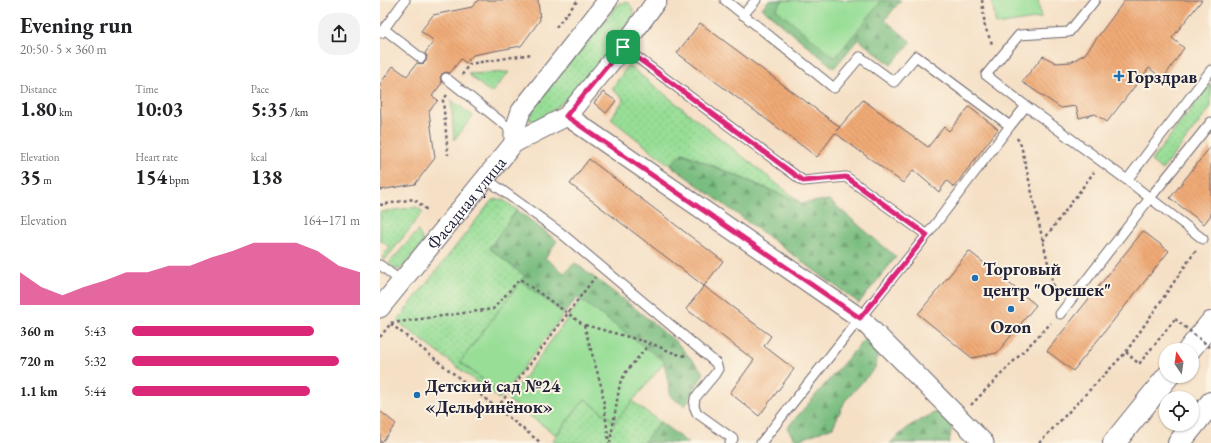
<!DOCTYPE html>
<meta charset="utf-8">
<style>
body{margin:0;font-family:"EB Garamond",serif;background:#f2f2f2;color:#202124;height:100vh;display:flex;flex-direction:column;font-size:15px;white-space:nowrap}
*{box-sizing:border-box;margin:0}
p{font-size:13px;color:#757577}
.icon{flex:none;width:22px;height:22px;fill:none;stroke:currentColor;stroke-width:2;stroke-linecap:round;stroke-linejoin:round}
.map{position:relative;flex:1;overflow:hidden}
.sheet{display:flex;flex-direction:column;background:#fff;width:380px}
.sheet>*{flex:none}
.needle{width:26px;rotate:347deg}
.tools{position:absolute;left:779px;top:343px;display:grid;gap:8px}
.tools a{display:grid;place-items:center;width:40px;height:40px;border-radius:50%;background:#fff;box-shadow:0 1px 3px #0004;font-size:20px}
.pin{position:absolute;display:grid;place-items:center;width:34px;height:34px;color:#fff;margin:-17px;border-radius:8px;box-shadow:0 2px 6px #0006}
.round{display:grid;place-items:center;flex:none;width:42px;height:42px;border-radius:16px;background:#f2f2f2}
.summary{display:flex;align-items:center;justify-content:space-between;height:68px;padding:0 20px}
h1{font-size:22px;font-weight:700;line-height:30px}
.figures{display:grid;grid-template-columns:repeat(3,1fr);gap:6px;height:68px;padding:4px 20px}
.figures div{display:grid;align-content:center}
.figures b{font-size:20px;font-weight:700}
.figures small{font-size:11px;font-weight:400}
.figures p{font-size:11px}
.chart{height:112px;padding:8px 20px}
.chart p{display:flex;justify-content:space-between}
.chart svg{width:100%;height:72px;margin-top:4px;fill:#db2777;opacity:.7}
ul{padding:0 20px;list-style:none;font-size:13px}
li{display:grid;grid-template-columns:64px 48px 1fr;align-items:center;height:30px}
li i{height:10px;border-radius:5px;background:#db2777}
main{display:flex;flex:1;min-height:0}
.map>svg:first-child{display:block}
.grass{fill:url(#grass-dots);stroke:#5d8069}
.forest{fill:url(#forest-firs);stroke:#4e705e}
.park{fill:#98de97;stroke:#5d8069}
.building{fill:url(#building-back-hatch)}
.lines{fill:none;stroke-linecap:round;stroke-linejoin:round}
.lane-casing{stroke:#6c646c;stroke-width:11}
.street-casing{stroke:#6c646c;stroke-width:21}
.highway-casing{stroke:#6c646c;stroke-width:24}
.path{stroke:#6c646c;stroke-width:2.5;stroke-dasharray:3 3;stroke-linecap:butt}
.lane{stroke:#fff;stroke-width:9}
.street{stroke:#fff;stroke-width:19}
.highway{stroke:#fff;stroke-width:22}
.path-bridge{stroke:#6c646c;stroke-width:2.5;stroke-dasharray:3 3;stroke-linecap:butt}
.route-casing{stroke:#fff;stroke-width:8}
.route{stroke:#db2777;stroke-width:5}
.poi-dot{fill:#1f6fb2;stroke:#fcf5e5;stroke-width:1.5}
.labels{text-anchor:middle;dominant-baseline:central;stroke-width:4;stroke-linejoin:round;paint-order:stroke}
.poi-label{font-size:18px;font-weight:bold;fill:#22223b;stroke:#fcf5e5;text-anchor:start}
.street-label{font-size:18px;fill:#22223b;stroke:#fcf5e5}
</style>
<main>
<section class="sheet">
<div class="summary"><div><h1>Evening run</h1><p>20:50 · 5 × 360 m</p></div><a class="round"><svg class="icon" aria-label="share" viewBox="0 0 24 24"><path d="M12 15V3M7 8l5-5 5 5M5 13v7h14v-7"/></svg></a></div>
<div class="figures">
<div><p>Distance</p><b>1.80<small> km</small></b></div>
<div><p>Time</p><b>10:03</b></div>
<div><p>Pace</p><b>5:35<small> /km</small></b></div>
</div>
<div class="figures">
<div><p>Elevation</p><b>35<small> m</small></b></div>
<div><p>Heart rate</p><b>154<small> bpm</small></b></div>
<div><p>kcal</p><b>138</b></div>
</div>
<div class="chart"><p><span>Elevation</span>164–171 m</p>
<svg viewBox="0 0 160 44" preserveAspectRatio="none"><path d="M0 44V24L10 33L20 38L30 33L40 29L50 24L60 24L70 20L80 20L90 15L100 11L110 6L120 6L130 6L140 11L150 20L160 24V44z"/></svg>
</div>
<ul>
<li><b>360 m</b>5:43<i style="width:80%"></i></li>
<li><b>720 m</b>5:32<i style="width:91%"></i></li>
<li><b>1.1 km</b>5:44<i style="width:78%"></i></li>
</ul>
</section>
<div class="map">
<svg width="831" height="443" viewBox="0 0 831 443">
<defs>
<pattern id="grass-dots" width="8" height="8" patternUnits="userSpaceOnUse"><rect width="8" height="8" fill="#98de97"/><path d="M2 2h.1M6 6h.1" fill="none" stroke="#83be83" stroke-width="1.8" stroke-linecap="round"/></pattern>
<pattern id="forest-firs" width="22" height="20" patternUnits="userSpaceOnUse"><rect width="22" height="20" fill="#7abd80"/><path d="M5 1l3.5 6h-7zM16 11l3.5 6h-7z" fill="#64996a"/></pattern>
<pattern id="building-back-hatch" width="6" height="6" patternUnits="userSpaceOnUse"><rect width="6" height="6" fill="#efaa76"/><path d="M-1 5l2 2M0 0l6 6M5-1l2 2" fill="none" stroke="#cd9267"/></pattern>
</defs>
<rect width="100%" height="100%" fill="#fcf5e5"/>
<filter id="ink" filterUnits="userSpaceOnUse"><feTurbulence type="fractalNoise" baseFrequency=".025" numOctaves="2"/><feDisplacementMap in="SourceGraphic" scale="8" xChannelSelector="R" yChannelSelector="G"/><feConvolveMatrix kernelMatrix="1 2 1 2 8 2 1 2 1" color-interpolation-filters="sRGB"/></filter>
<filter id="wash" filterUnits="userSpaceOnUse"><feTurbulence type="fractalNoise" baseFrequency=".012" numOctaves="4" result="noise"/><feDisplacementMap in="SourceGraphic" scale="16" xChannelSelector="R" yChannelSelector="G"/><feGaussianBlur stdDeviation="0.9" result="paint"/><feColorMatrix in="noise" values="0 0 0 0 0 0 0 0 0 0 0 0 0 0 0 0 0 1.4 0 .05"/><feComposite in="paint" operator="in"/></filter>
<g filter="url(#wash)">
<rect width="100%" height="100%" fill="#f5e0c6"/>
<!-- grass -->
<path class="grass" d="M244 2 249 3 253 9 254 16 220 63 193 93 167 115 155 121 150 120 148 114 158 101 238 5Z
M248 65 421 203 303 153 290 165 231 119 244 99 232 89Z
M129 72 111 93 88 74Z
M831 83V107L782 170 771 161Z
M71 100 93 116 74 140Z
M122 199 137 210 110 248 145 276 80 362 123 395 119 399 17 321 112 200Z
M37 207 43 212 5 260 2 258 10 247 0 240V212Z
M38 231 44 243 21 269H15L9 263Z
M205 398 235 422 252 401 280 422 263 443H176L173 440Z"/>
<!-- forest -->
<path class="forest" d="M389 0H521L505 20 531 42 511 65 478 39 454 68 382 8Z
M302 153 421 203 449 200 516 257 479 303 290 165Z
M137 210 177 241 165 258 184 273 195 263 256 309 296 342 324 373 305 406 291 397 284 362 197 298 184 314 141 281 145 276 109 248Z
M488 335 500 345 495 368 465 401 453 427 416 441 407 428Z
M558 411 573 420 569 443H510L531 425Z
M280 422 308 443H263Z"/>
<!-- park -->
<path class="park" d="M403 0H502L455 58 396 9Z
M612 0H658L661 18 616 25Z
M141 281 184 314 123 395 80 362Z
M201 300 285 362 235 422 205 399 176 435 128 400Z"/>
<g id="blocks">
<!-- building -->
<path class="building" d="M98 0H158L160 20 141 46 93 55 86 63 81 59 70 73 66 72 62 74 60 78 62 83 52 96 58 100 49 111 55 158 35 184 0 190V126L1 125 0 84 13 66 27 76 37 63 43 64 46 61 47 56 45 53 54 41 41 31 53 15 92 7Z
M745 0H822L792 38 804 48 783 79 769 68 727 122 715 114 699 118 696 106 681 108 642 82 663 56 676 63 691 62 705 54Z
M320 23 460 127 456 131 483 100 548 147 564 127 569 131 589 107 618 129 574 187 567 181 559 192 533 170 523 183 455 133 437 157 297 53Z
M223 92 236 101 226 113 214 103Z
M831 146V215L824 224 790 198Z
M209 159 343 261 324 286 190 184Z
M763 231 789 251 693 371 667 351Z
M589 251 656 305 617 353 592 358 538 314Z
M324 286 391 336 384 346 414 369 379 416 350 393 374 360 306 309Z
M0 411 16 424 1 443H0Z"/>
</g>
</g>
<g filter="url(#ink)">
<use href="#blocks" fill-opacity="0" stroke="#6c646c" stroke-width="1"/>
<g class="lines">
<defs>
<path id="lane" d="M345 0 454 88 480 57 514 82 536 56 630 126 547 235 480 318 381 443
M715 0 689 32 639 35 606 75 646 106 747 180 831 70
M363 15 376 0
M4 29 41 58
M1 33 25 0
M243 47 423 181 466 177 547 235
M66 78 134 132
M630 126 646 106
M105 178 181 233 336 363 338 369 335 374 315 398 314 406 317 413 353 439 350 443
M747 180 770 198 831 122
M0 265 22 282
M680 314 770 198 823 239"/>
<g id="street">
<path d="M187 116 480 318 604 443"/>
<path d="M134 143V132L141 111 228 0"/>
<path id="s1" d="M0 308 134 143 187 116 243 47 277 0"/>
</g>
<path id="highway" d="M809 350 831 323
M734 443 788 376
M799 443 831 403"/>
</defs>
<!-- lane casing -->
<use href="#lane" class="lane-casing"/>
<!-- street casing -->
<use href="#street" class="street-casing"/>
<!-- highway casing -->
<use href="#highway" class="highway-casing"/>
<!-- path -->
<path class="path" d="M602 0 605 27 613 46
M176 27 198 0
M82 75 89 64 152 54
M67 95 63 100 68 155
M637 138 641 145 676 298
M0 205 34 199 48 211
M663 241 714 172
M11 323 113 309 140 279 204 325 222 389 229 443
M11 324 161 443
M205 325 270 343 296 354 307 356
M0 337 12 322
M746 352 816 250
M591 405 671 323
M117 408 215 277
M230 443 240 383 246 372 270 343
M659 443 746 352 759 364 795 319"/>
<!-- lane -->
<use href="#lane" class="lane"/>
<!-- street -->
<use href="#street" class="street"/>
<!-- highway -->
<use href="#highway" class="highway"/>
<!-- path-bridge -->
<path class="path-bridge" d="M795 319 831 348"/>
</g>
</g>
<g class="lines" filter="url(#ink)">
<defs>
<path id="route" d="M243 47 423 181 466 177 547 235 480 318 186 116Z"/>
</defs>
<!-- route casing -->
<use href="#route" class="route-casing"/>
<!-- route -->
<use href="#route" class="route"/>
</g>
<!-- markers -->
<g class="poi-dot">
<path d="M737 70h4v4h4v4h-4v4h-4v-4h-4v-4h4z"/>
<circle cx="595" cy="278" r="4"/>
<circle cx="631" cy="309" r="4"/>
<circle cx="37" cy="395" r="4"/>
</g>
<g class="labels">
<!-- poi labels -->
<g class="poi-label">
<text x="747" y="76">Горздрав</text>
<text x="603" y="268">Торговый<tspan x="603" dy="21">центр "Орешек"</tspan></text>
<text x="631" y="326" text-anchor="middle">Ozon</text>
<text x="45" y="385">Детский сад №24<tspan x="45" dy="21">«Дельфинёнок»</tspan></text>
</g>
<!-- street labels -->
<g class="street-label">
<text stroke="none"><textPath href="#s1" startOffset="136">Фасадная улица</textPath></text>
</g>
</g>
</svg>
<div class="tools">
<a><svg class="needle" viewBox="-14 -14 28 28"><path d="M0-13l5 13h-10z" fill="#e53935"/><path d="M0 13l5-13h-10z" fill="#757577"/></svg></a>
<a><svg class="icon" aria-label="locate" viewBox="0 0 24 24"><circle cx="12" cy="12" r="6"/><path d="M12 2v4M12 18v4M2 12h4M18 12h4"/></svg></a>
</div>
<div class="pin" style="left:243px;top:47px;background:#1e9e55"><svg class="icon" aria-label="arrive" viewBox="0 0 24 24"><path d="M6 21V4h12l-3 4 3 4H6"/></svg></div>
</div>
</main>
